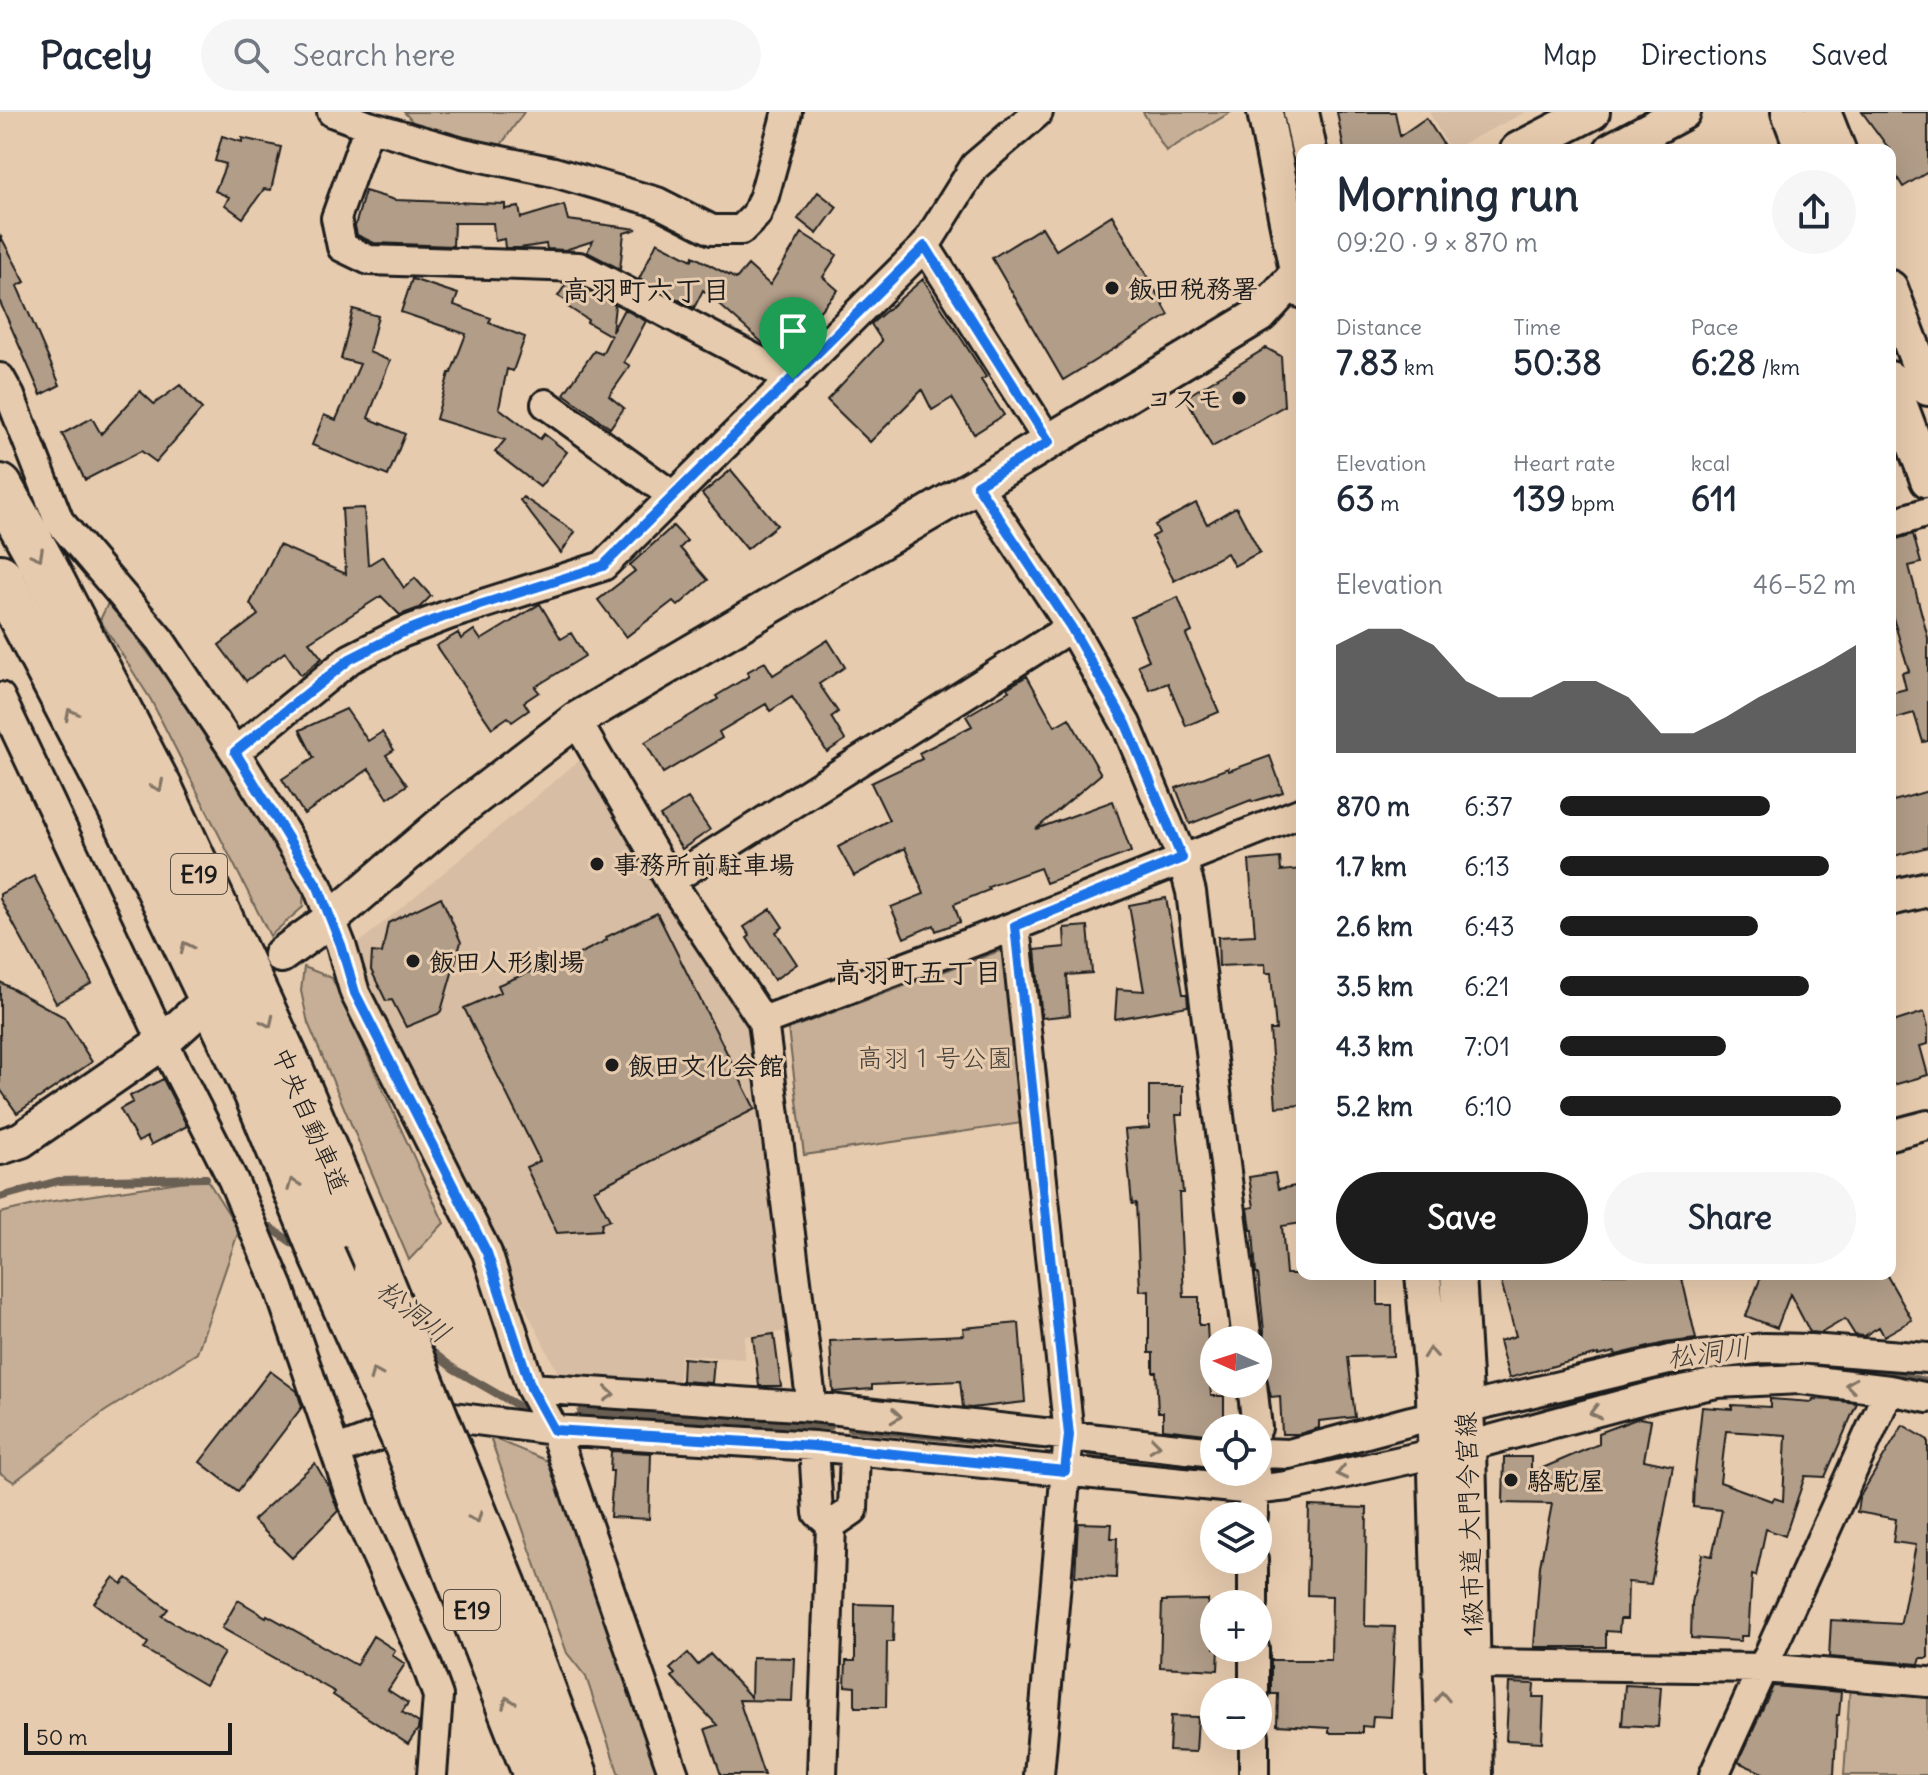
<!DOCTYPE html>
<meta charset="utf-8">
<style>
body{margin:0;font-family:Delius,"Klee One",sans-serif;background:#f6f6f7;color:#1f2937;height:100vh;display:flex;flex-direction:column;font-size:30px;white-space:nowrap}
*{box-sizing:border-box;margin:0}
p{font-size:26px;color:#747a83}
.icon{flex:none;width:44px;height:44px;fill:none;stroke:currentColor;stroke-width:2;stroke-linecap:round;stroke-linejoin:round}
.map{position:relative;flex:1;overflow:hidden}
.side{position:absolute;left:1296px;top:32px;width:600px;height:1136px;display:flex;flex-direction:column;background:#fff;border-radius:16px;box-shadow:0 8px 32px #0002}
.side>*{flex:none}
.needle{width:52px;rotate:273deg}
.fabs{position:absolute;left:1200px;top:1214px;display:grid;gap:16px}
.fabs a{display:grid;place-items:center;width:72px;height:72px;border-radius:50%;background:#fff;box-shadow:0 8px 32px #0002;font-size:40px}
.scale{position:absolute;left:24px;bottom:20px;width:208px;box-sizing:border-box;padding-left:8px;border:4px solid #1c1c1c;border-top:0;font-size:22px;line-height:28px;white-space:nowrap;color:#1c1c1c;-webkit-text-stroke:6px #e7cbae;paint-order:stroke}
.pin{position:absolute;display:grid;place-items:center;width:68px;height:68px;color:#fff;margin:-82px -34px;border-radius:50% 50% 50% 0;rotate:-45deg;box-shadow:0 0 8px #0007}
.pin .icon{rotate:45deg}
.round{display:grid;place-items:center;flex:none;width:84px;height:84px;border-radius:42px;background:#f6f6f7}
.head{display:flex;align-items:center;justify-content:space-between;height:136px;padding:0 40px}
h1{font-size:44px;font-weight:700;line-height:60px}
.metrics{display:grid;grid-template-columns:repeat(3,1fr);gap:12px;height:136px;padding:8px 40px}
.metrics div{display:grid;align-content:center}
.metrics b{font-size:34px;font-weight:700}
.metrics small{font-size:22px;font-weight:400}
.metrics p{font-size:22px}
.chart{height:224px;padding:16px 40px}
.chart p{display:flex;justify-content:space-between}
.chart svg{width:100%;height:144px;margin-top:8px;fill:#1c1c1c;opacity:.7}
.cta{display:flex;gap:16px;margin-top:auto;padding:16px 40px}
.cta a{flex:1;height:92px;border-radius:48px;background:#1c1c1c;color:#fff;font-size:32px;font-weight:700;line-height:92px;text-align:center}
.cta a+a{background:#f6f6f7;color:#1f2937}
ul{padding:0 40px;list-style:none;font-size:26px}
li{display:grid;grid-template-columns:128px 96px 1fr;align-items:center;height:60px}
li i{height:20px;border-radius:10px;background:#1c1c1c}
header{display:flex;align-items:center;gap:48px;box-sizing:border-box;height:112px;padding:0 40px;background:#fff;border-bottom:2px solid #e0e1e3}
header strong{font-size:38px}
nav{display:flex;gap:44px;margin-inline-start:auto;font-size:28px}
.search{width:560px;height:72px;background:#f6f6f7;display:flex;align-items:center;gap:20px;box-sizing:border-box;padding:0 28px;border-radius:44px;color:#747a83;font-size:30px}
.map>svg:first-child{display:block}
.built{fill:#d7bda3}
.green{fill:#c6af96;stroke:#716659;stroke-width:2}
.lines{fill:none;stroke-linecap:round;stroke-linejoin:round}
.stream{stroke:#695e53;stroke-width:8}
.building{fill:#b19d88;stroke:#1c1c1c;stroke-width:2;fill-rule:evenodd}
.minor-casing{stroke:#1c1c1c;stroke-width:34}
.tertiary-casing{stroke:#1c1c1c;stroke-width:40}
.motorway-casing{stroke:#1c1c1c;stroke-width:50}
.minor{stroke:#e7cbae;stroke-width:28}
.tertiary{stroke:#e7cbae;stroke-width:34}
.motorway{stroke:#e7cbae;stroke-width:44}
.motorway-bridge-casing{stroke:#1c1c1c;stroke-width:50;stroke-linecap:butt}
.motorway-bridge{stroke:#e7cbae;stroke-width:44}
.oneway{stroke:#827465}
.route-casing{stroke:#fff;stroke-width:16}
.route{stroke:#1a73e8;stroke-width:10}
.poi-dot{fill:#1c1c1c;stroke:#e7cbae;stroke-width:3}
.labels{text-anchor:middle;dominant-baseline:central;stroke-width:6;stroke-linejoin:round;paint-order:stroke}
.shield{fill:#e7cbae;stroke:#595048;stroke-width:2}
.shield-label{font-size:24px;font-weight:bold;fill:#1c1c1c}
.poi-label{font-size:26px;font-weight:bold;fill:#1c1c1c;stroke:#e7cbae;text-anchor:start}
.park-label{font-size:26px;fill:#46413a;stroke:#e7cbae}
.street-label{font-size:26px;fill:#1c1c1c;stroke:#e7cbae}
.neighbourhood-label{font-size:28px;font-weight:bold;fill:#1c1c1c;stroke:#e7cbae}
.water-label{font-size:28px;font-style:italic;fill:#423d38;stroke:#e7cbae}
</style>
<header>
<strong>Pacely</strong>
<div class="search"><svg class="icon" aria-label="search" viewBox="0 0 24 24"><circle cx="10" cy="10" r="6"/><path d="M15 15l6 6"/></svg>Search here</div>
<nav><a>Map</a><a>Directions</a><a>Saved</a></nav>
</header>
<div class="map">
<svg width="1928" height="1663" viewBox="0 0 1928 1663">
<rect width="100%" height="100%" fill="#e7cbae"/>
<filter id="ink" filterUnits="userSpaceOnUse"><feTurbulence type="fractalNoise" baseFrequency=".0125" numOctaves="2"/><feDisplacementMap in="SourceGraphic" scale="16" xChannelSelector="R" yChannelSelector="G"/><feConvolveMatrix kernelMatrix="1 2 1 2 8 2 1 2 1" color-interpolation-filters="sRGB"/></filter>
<g filter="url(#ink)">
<!-- built -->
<path class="built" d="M1429 0H1526L1450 38Z
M585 646 588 658 674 792 750 915 790 1219 745 1224 744 1247 681 1243 678 1278 564 1273 506 1157 370 902 354 835 581 647Z"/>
<!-- green -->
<path class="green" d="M404 0H524L496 40 417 15Z
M1143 0H1231L1166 39Z
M109 489 164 562 304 774 303 795 270 824 151 588 100 508Z
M1002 838 1022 1011 804 1043 788 917Z
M304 855 332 866 444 1111 409 1148 308 911 301 879Z
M206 1066 239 1118 197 1241 104 1300 14 1370 0 1361V1101L47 1090Z
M490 1325 548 1349 663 1663H619L586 1565 567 1541Z
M1850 1574 1928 1581V1663H1844Z"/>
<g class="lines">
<!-- stream -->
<path class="stream" d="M0 1085 58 1069 206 1066
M270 1115 302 1138
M426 1235 454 1257 527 1299 538 1298
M581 1300 830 1314
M1540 1301 1601 1280 1704 1258 1804 1252 1880 1259 1928 1270
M850 1316 1038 1334
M1091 1345 1214 1360"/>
</g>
<!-- building -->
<path class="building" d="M1337 0H1395L1400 24 1426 6 1447 38H1344Z
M1862 0H1928V60L1903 75 1890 54V38Z
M222 24 242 30V26L281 35 271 78 264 77 243 106 225 93 229 85 215 79 226 52 215 49Z
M365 79 395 88 505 92V97L519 95 521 106 564 93 568 108 637 117 624 121 620 157 587 140 593 129 565 138 547 137 546 132 520 136H505L504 127 495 129 493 111H454L453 134 374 131 357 123 355 114Z
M818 80 837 95 817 122 798 107Z
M1112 103 1169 203 1063 268 992 146 1042 115 1056 138Z
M802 121 837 143 823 165 838 178 782 242 765 233 703 178 694 196 639 167 657 130 692 148 693 144 736 167 748 153 770 173Z
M0 123 25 170 17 174 60 273 41 283 0 190Z
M412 167 458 182 454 193 491 206 489 211 525 225 513 259 507 257 499 296 540 327 544 322 567 340 540 375 495 340 505 328 436 307 449 261H451L466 222 401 200Z
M923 167 986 265 981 268 1004 303 974 322 952 286 932 298 922 278 870 330 827 288 882 229 871 212Z
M566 172H575L615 193 612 220 624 197 646 209 624 250 630 254 609 284 624 296 610 316 564 282 594 239 602 242 611 224 587 210 588 208 568 195 570 191 558 184Z
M353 197 378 204 369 240 390 249 368 306 405 322 388 364 312 333 324 303 336 308 360 252 341 247Z
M1266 236 1281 244 1284 294 1212 335 1186 285Z
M180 273 202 297 156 350 141 339 85 368 62 322 92 306 101 322 140 279 154 292Z
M731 358 777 413 747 437 702 382Z
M523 385 575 420 561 441 520 388Z
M1196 391 1207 412 1236 395 1260 440 1234 454 1227 441 1174 469 1152 425 1159 421 1155 413Z
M364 396 368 453 383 444 404 476 415 466 431 484 419 496 400 503 381 484 309 530 322 546 301 563 285 540 246 569 219 533 258 503 250 492 279 433 346 462 342 397Z
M673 414 687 429 680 436 708 468 678 494 673 489 626 525 598 488 635 459 630 453Z
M1913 422 1921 451 1909 454 1928 526V629L1923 630 1914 601 1890 608V581L1906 577 1902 561 1909 559 1890 496V429Z
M1178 485 1192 520 1186 523 1219 600 1186 614 1168 571 1150 578 1138 553 1149 548 1131 505Z
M540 492 561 527 571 521 585 544 535 575 539 580 524 590 529 598 512 610 508 605 492 616 436 534 458 521 461 527 474 518 481 528Z
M828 528 845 555 819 572 838 600 831 605 845 628 827 640 792 585 770 599 766 592 719 620 722 626 663 661 645 630 718 587 716 584 749 564 747 560 765 550 773 563Z
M1027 564 1055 614 1069 606 1101 662 1036 717 1113 689 1131 740 1046 771 1040 756 988 775 989 778 954 792 960 810 936 819 934 813 904 826 891 795 924 782 905 736 854 764 838 735 889 708 871 671 922 647 919 641 972 614 966 604 1009 579 1007 576Z
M346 597 368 629 382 620 394 638 386 643 407 673 388 686 369 657 304 702 282 667 314 646 300 618Z
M1270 644 1283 680 1252 690 1251 688 1190 712 1176 676 1228 656 1229 659Z
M1928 679V735L1890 745V690Z
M688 686 710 718 682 737 660 704Z
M1280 746 1281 759 1302 757V993L1276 995 1270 918H1276L1271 861H1266L1265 852 1219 854 1218 825 1255 823 1249 749Z
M34 764 92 871 56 891 0 787V782Z
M441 785 461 830 441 899 438 902 406 915 392 888 386 889 371 858 372 840 382 841 388 811Z
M1166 786 1183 882H1187L1188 894 1115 907 1117 877 1144 879 1129 793Z
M771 797 783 815 776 820 797 852 774 868 747 826 750 824 744 815Z
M657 801 755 997 594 1078 610 1108 602 1111 601 1118 557 1121 526 1055 540 1049 464 896 501 880 498 873 537 857 540 862 607 828 606 825Z
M1088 814 1092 861 1067 863 1070 903 1042 906 1035 838 1065 835 1064 816Z
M0 870 64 905 92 950 17 1001 0 977Z
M1924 900 1928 914V932L1920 934 1928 963 1890 974V911Z
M163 967 187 1014 151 1033 147 1025 138 1030 120 997 133 990 130 984Z
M1149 974H1183V1003H1176L1183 1081H1179L1184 1185H1199V1213H1207L1211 1284H1224V1316L1206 1318V1322L1163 1317V1300H1158L1156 1260H1153V1241H1149V1178L1140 1179 1136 1091 1132 1092 1125 1018 1149 1016Z
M1275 1061 1278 1077 1302 1073V1111L1282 1114 1286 1162H1378V1193H1392L1393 1244 1348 1245 1355 1305 1319 1309V1316L1299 1322H1282L1280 1284 1271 1285 1266 1263 1263 1232 1264 1219 1258 1162H1256L1253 1118H1251L1248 1096 1254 1095 1249 1065Z
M1499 1162H1681L1696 1227 1665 1231 1616 1243 1615 1240 1598 1244V1242L1509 1266 1499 1229 1516 1224Z
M1762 1162H1886L1912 1208 1884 1224 1879 1215 1864 1224 1855 1223 1845 1207 1821 1221 1810 1220 1790 1182 1777 1216 1746 1204Z
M1019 1211 1025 1290 971 1296 963 1295 960 1269 872 1273V1277L833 1280 830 1229 964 1223 963 1216Z
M774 1222 781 1274H759L753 1225Z
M683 1246 714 1249 712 1271 682 1269Z
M270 1259 297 1279 302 1295 238 1379 200 1350Z
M1770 1287 1812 1290 1813 1287 1830 1288 1857 1291 1825 1365 1805 1364 1785 1424 1766 1417 1756 1464 1752 1463 1748 1524H1741V1529L1691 1526 1692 1491 1702 1442 1712 1444 1722 1398 1693 1395 1694 1369 1702 1295 1732 1297V1293L1770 1295ZM1726 1319 1786 1323 1783 1389 1774 1386 1772 1389 1720 1370Z
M1639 1306 1651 1308 1644 1348 1673 1354 1651 1472 1628 1470 1627 1507H1620L1619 1520 1606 1519V1535H1534L1540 1454 1552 1392 1503 1391 1504 1345H1531V1361L1599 1332V1321Z
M1903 1313 1928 1328V1546H1921L1919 1552 1829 1545 1831 1508 1900 1512 1901 1510 1916 1433 1893 1430 1896 1407 1857 1400 1859 1386Z
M611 1339 651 1341 649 1407 610 1405 613 1359H610Z
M315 1351 330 1377 338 1399 292 1446 253 1408Z
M1309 1394 1367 1396 1365 1514 1395 1515 1391 1605 1373 1604 1372 1615 1362 1614V1621H1329V1616L1277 1613 1278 1582H1271V1548H1331L1332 1484 1307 1483Z
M1078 1411 1112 1412 1111 1426H1117L1116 1466 1075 1464Z
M114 1465 122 1472 127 1466 168 1497 162 1504 224 1541 205 1573 144 1537 148 1531 94 1491Z
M238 1488 266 1505 267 1503 356 1553 373 1524 395 1538 392 1543 405 1552 388 1578 408 1591 402 1600 419 1611 418 1617 408 1632 333 1583 335 1580 222 1516Z
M1208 1488 1210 1525 1214 1526V1536H1219L1218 1558 1160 1555 1162 1489Z
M855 1492 894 1493 893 1530H887L886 1595H855V1575L845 1574 846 1549H855Z
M688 1541 698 1553 710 1542 751 1585 752 1545 794 1546 792 1589 739 1588 764 1663H721L705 1617 717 1613 672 1565 675 1562 670 1557Z
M1509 1571 1534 1572 1533 1585H1544L1542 1630 1506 1628Z
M1625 1573 1661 1575 1658 1615 1622 1613Z
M1773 1574 1841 1580 1839 1603H1837L1834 1663H1767L1738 1650Z
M1171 1604 1198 1605 1196 1640 1169 1639Z"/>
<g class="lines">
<defs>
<path id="minor" d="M332 0 369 14 463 41 554 60 657 90 712 118H741L756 103 764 84 787 0
M369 14 336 106 342 135 369 148 579 155 793 267
M925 134 1049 330
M0 266 10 284 59 409 160 528 235 640 318 775 341 833 355 881 487 1141 531 1276 554 1318 674 1663
M546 292 673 384
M977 373 1071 515 1126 612 1182 746 1191 780 1247 1228
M1890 412 1928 400
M0 585 163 930 233 1068 279 1176 356 1399 424 1546 438 1584 432 1663
M576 608 670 769 763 909 812 1295
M235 640 350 547 401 521 448 503 603 454 925 134 975 54 1038 0
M670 769 1071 515
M1015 814 1069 1323 1039 1663
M763 909 1015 814 1302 700
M1890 1023 1928 1013
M1252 1272 1257 1316
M531 1276 812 1295 1214 1340
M814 1334 818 1401 831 1413 822 1663
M337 1339 380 1323 415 1307 453 1305 554 1318 814 1334 1253 1378 1288 1374 1468 1334 1658 1283 1717 1271 1800 1267 1889 1278 1928 1286
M1258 1341 1289 1342 1411 1309 1669 1248 1763 1236 1810 1237 1928 1246
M1253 1404V1378L1256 1361
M831 1413 853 1398 855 1338
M1253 1448V1492
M1254 1536V1580
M1473 1552 1763 1556 1928 1570
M1254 1624V1663
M1714 1663 1889 1278"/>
<path id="tertiary" d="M1265 0 1301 178
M1301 0 1309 38
M1789 0 1803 38
M1823 0 1838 38
M1518 38 1592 0
M1612 38 1683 0
M1890 176 1928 276
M1890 267 1928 368
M1890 786 1928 777
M281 843 331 807 454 702 576 608 977 373 1261 202 1302 157
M0 1035 21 1028 163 930 196 900
M1423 1162 1434 1284 1444 1663
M1458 1162 1468 1334 1475 1663"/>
<path id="motorway" d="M0 375 43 452 161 679 293 963 376 1159
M0 465 121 697 256 980 323 1144
M407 1333 536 1663
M447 1334 504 1474 575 1663"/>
</defs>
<!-- minor casing -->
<use href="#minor" class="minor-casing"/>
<!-- tertiary casing -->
<use href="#tertiary" class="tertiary-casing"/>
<!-- motorway casing -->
<use href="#motorway" class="motorway-casing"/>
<!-- minor -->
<use href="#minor" class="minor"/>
<!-- tertiary -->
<use href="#tertiary" class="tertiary"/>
<!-- motorway -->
<use href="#motorway" class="motorway"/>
<defs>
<path id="motorway-bridge" d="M323 1144 407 1333
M376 1159 447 1334"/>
</defs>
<!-- motorway-bridge casing -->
<use href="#motorway-bridge" class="motorway-bridge-casing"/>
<!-- motorway-bridge -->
<use href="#motorway-bridge" class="motorway-bridge"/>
</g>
<!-- one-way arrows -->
<defs><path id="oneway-chevron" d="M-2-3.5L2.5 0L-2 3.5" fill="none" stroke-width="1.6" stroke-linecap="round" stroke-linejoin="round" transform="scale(2)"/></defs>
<g class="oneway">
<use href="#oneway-chevron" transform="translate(38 443) rotate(61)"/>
<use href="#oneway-chevron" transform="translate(71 602) rotate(-117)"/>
<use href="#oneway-chevron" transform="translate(158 674) rotate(63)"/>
<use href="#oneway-chevron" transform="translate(186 835) rotate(-116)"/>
<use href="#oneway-chevron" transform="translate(268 910) rotate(65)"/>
<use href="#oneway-chevron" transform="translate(293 1072) rotate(-112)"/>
<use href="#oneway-chevron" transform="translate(1430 1241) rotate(-95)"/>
<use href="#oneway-chevron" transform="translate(375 1262) rotate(-114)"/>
<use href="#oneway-chevron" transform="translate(1851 1273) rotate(-173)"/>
<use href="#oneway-chevron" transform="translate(609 1282) rotate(4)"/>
<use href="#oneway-chevron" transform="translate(1595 1300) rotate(166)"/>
<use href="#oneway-chevron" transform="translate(896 1304) rotate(6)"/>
<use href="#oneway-chevron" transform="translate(1155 1333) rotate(7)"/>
<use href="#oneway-chevron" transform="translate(1342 1361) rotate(167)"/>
<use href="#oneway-chevron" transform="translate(476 1406) rotate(68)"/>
<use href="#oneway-chevron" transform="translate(1442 1585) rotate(-92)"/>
<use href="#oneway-chevron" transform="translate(508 1590) rotate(-111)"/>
</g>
</g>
<g class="lines" filter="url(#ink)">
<defs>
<path id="route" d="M925 134 1049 330 977 373 1071 515 1126 612 1182 746 1015 814 1069 1323 1065 1359 814 1334 554 1318 531 1276 487 1141 355 881 341 833 318 775 235 640 350 547 401 521 448 503 603 454Z"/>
</defs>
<!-- route casing -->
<use href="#route" class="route-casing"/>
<!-- route -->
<use href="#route" class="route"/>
</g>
<!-- markers -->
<g class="poi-dot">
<circle cx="1112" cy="176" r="8"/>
<circle cx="1239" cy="286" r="8"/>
<circle cx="597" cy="752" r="8"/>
<circle cx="413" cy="849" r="8"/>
<circle cx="612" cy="953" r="8"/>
<circle cx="1511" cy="1368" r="8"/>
</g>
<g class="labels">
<!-- shield labels -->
<g class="shield">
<rect x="171" y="742" width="56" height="40" rx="6"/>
<rect x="444" y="1478" width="56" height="40" rx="6"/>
</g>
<g class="shield-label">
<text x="199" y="762">E19</text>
<text x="472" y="1498">E19</text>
</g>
<!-- poi labels -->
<g class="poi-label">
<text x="1128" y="176">飯田税務署</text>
<text x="1223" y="286" text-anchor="end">コスモ</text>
<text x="613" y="752">事務所前駐車場</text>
<text x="429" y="849">飯田人形劇場</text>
<text x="628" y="953">飯田文化会館</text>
<text x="1527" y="1368">駱駝屋</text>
</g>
<!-- park labels -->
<g class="park-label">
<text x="935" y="945">高羽１号公園</text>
</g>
<!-- street labels -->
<g class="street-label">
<text transform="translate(311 1008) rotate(67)">中央自動車道</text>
<text transform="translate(1469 1412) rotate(-92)">1級市道 大門今宮線</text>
</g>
<!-- neighbourhood labels -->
<g class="neighbourhood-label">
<text x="646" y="178">高羽町六丁目</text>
<text x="918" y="860">高羽町五丁目</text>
</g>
<!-- water labels -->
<g class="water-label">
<text transform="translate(414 1199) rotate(38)">松洞川</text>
<text transform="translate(1709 1240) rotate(-7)">松洞川</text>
</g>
</g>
</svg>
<div class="fabs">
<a><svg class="needle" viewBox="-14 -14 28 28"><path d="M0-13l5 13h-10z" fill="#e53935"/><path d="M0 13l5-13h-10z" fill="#747a83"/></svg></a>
<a><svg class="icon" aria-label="locate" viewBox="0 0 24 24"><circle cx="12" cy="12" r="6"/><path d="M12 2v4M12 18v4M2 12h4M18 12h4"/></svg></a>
<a><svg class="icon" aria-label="layers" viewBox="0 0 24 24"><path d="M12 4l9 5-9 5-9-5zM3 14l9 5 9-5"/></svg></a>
<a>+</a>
<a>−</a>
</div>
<div class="scale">50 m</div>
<div class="pin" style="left:793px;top:267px;background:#1e9e55"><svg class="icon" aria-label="arrive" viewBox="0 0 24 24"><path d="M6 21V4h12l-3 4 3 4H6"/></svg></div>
<section class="side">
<div class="head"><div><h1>Morning run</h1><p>09:20 · 9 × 870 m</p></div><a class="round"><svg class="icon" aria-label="share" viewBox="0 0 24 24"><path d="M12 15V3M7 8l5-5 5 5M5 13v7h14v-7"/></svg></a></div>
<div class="metrics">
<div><p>Distance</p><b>7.83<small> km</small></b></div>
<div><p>Time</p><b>50:38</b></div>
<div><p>Pace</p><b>6:28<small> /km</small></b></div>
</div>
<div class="metrics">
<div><p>Elevation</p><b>63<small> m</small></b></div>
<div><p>Heart rate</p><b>139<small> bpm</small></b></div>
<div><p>kcal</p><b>611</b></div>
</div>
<div class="chart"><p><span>Elevation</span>46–52 m</p>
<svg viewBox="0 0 160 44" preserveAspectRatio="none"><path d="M0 44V11L10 6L20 6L30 11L40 22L50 27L60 27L70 22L80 22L90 27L100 38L110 38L120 33L130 27L140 22L150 17L160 11V44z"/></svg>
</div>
<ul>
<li><b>870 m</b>6:37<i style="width:71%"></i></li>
<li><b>1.7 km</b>6:13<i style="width:91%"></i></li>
<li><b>2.6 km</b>6:43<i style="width:67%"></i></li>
<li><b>3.5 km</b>6:21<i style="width:84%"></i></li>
<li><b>4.3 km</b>7:01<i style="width:56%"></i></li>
<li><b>5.2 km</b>6:10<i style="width:95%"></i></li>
</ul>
<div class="cta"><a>Save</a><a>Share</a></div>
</section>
</div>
